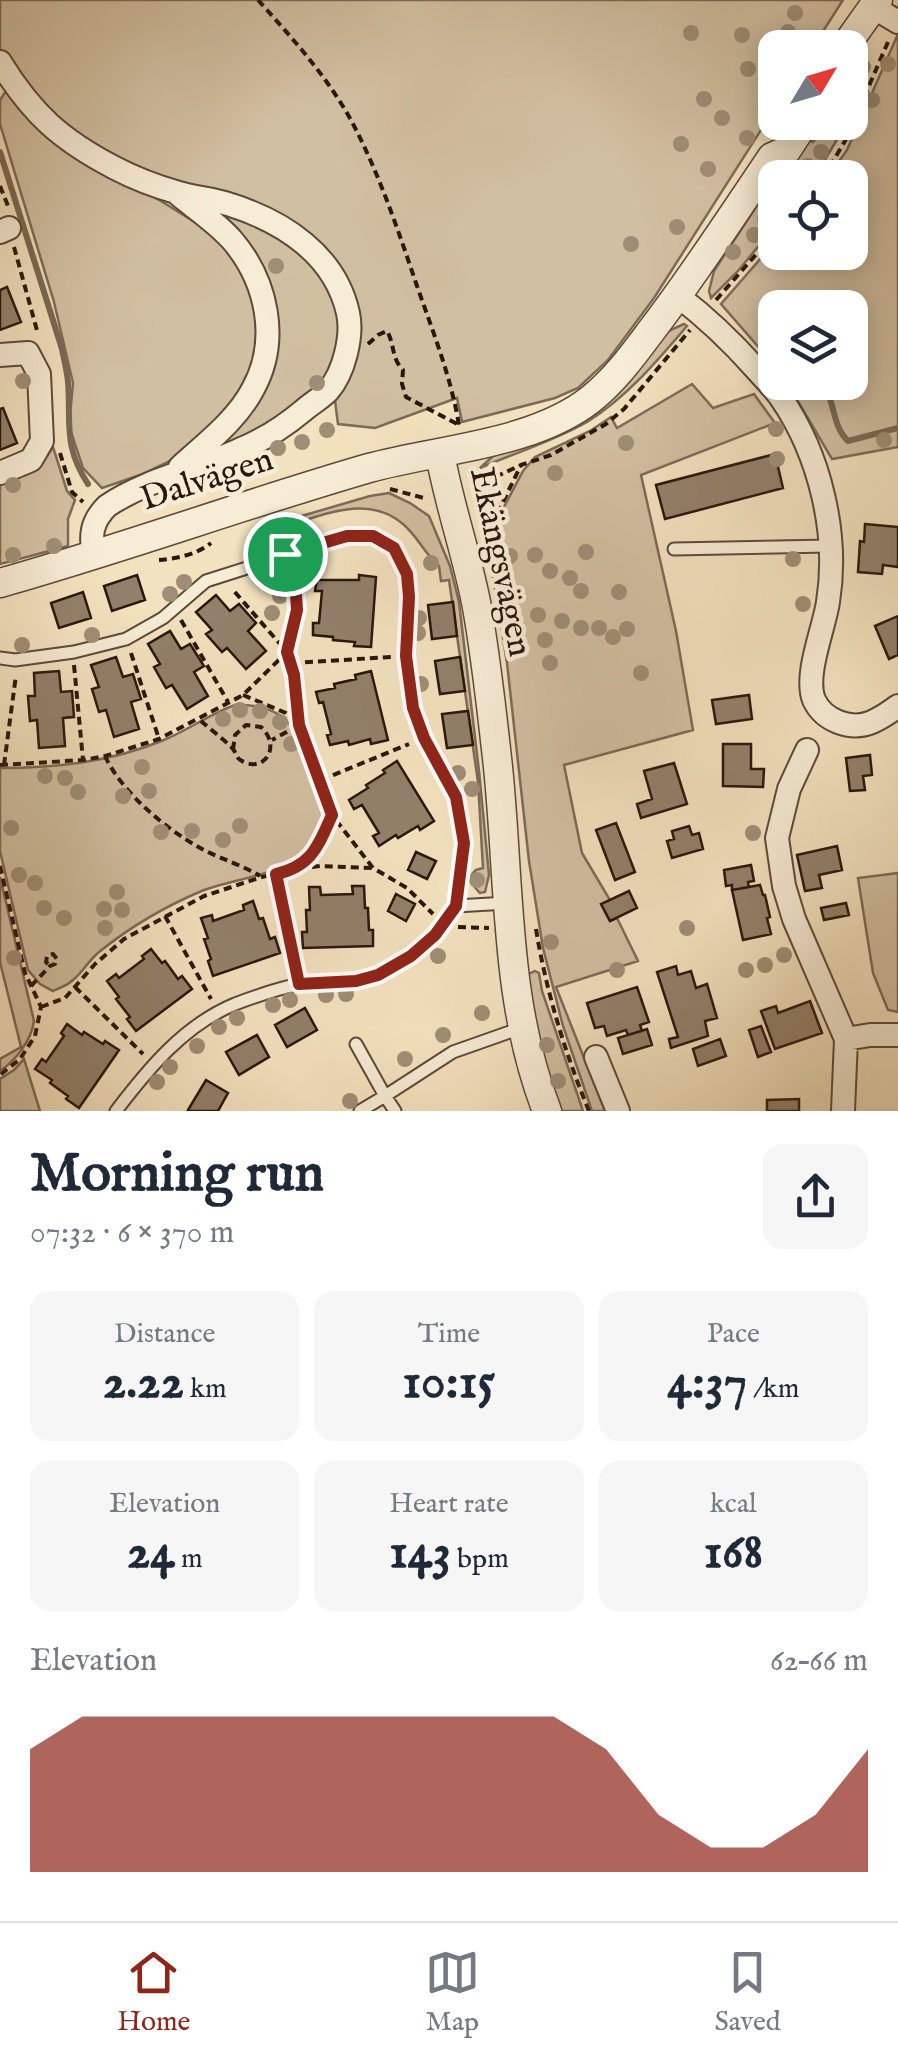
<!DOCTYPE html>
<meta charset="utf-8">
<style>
body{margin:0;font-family:"IM FELL English",serif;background:#f6f6f7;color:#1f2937;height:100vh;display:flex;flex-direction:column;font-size:38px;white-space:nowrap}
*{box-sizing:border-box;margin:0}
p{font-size:32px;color:#747a83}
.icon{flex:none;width:55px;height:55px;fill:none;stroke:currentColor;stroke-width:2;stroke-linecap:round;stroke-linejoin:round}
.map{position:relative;height:1111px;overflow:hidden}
.panel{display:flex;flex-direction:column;background:#fff;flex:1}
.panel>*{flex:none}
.needle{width:65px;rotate:52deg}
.controls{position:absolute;left:758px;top:30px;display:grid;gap:20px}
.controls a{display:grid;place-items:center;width:110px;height:110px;border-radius:20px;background:#fff;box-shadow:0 5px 25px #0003;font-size:50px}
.pin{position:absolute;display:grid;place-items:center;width:85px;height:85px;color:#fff;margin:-42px;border:5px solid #fff;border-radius:50%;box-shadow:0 2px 10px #0007}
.round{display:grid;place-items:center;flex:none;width:105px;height:105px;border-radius:20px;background:#f6f6f7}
.headline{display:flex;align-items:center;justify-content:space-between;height:170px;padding:0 30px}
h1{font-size:55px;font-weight:700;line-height:75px}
.figures{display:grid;grid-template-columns:repeat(3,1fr);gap:15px;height:170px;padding:10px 30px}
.figures div{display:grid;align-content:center;border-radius:20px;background:#f6f6f7;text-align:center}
.figures b{font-size:50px;font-weight:700}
.figures small{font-size:28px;font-weight:400}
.figures p{font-size:28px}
.chart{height:280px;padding:20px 30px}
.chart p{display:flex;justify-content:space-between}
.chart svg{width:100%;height:180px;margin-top:10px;fill:#8f2418;opacity:.7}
.dock{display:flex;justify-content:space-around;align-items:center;height:140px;border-top:2px solid #e0e1e3;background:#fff;font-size:28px;color:#747a83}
.dock a{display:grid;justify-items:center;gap:5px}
.dock .selected{color:#8f2418}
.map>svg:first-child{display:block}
.green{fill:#d1bfa1;stroke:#7d6a57;stroke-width:2.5}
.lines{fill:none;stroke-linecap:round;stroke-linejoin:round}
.stream{stroke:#796753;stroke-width:6}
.building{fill:#92806a;stroke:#29160d;stroke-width:2.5}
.service-casing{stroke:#5c493a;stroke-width:15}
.minor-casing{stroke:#5c493a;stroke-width:26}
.tertiary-casing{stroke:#5c493a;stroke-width:31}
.path{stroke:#29160d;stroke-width:4;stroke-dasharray:8 5;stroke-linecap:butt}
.service{stroke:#f7ecd5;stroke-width:11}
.minor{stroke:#f7ecd5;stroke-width:22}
.tertiary{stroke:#f7ecd5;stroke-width:28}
.tree{fill:#9f8e75}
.route-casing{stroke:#fff;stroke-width:20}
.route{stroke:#8f2418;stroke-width:12}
.labels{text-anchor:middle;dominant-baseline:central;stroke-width:9;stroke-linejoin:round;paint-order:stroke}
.street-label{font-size:35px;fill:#29160d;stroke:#f7ecd5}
</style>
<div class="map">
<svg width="898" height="1111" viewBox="0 0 898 1111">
<rect width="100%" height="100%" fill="#f3e2bf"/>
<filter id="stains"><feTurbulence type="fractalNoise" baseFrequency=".002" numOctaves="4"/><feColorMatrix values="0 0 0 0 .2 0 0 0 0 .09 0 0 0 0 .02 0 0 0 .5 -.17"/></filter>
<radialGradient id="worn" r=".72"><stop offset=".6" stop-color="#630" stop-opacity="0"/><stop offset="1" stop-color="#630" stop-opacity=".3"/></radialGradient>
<!-- green -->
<path class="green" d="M0 0H843L813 47 775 48V108L654 298 608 360 578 388 555 398 462 422 457 398 375 428 338 424 334 393 354 359 337 265 125 165 63 128 0 52Z
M898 34V447L832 459 787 383 850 382V308H775V366L721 304 775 242V252H850V178L828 177 847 150Z
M8 88 87 161 161 201 220 238 254 289 261 350 234 404 172 460 143 474 102 488 83 468 69 426 73 383 54 302 0 124V100Z
M827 123H847L814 178H775L804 136 813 142Z
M775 178V226L738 271 711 298 709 291 714 271Z
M206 210 233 215 293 244 326 278 340 320 341 347 329 376 283 417 215 453 274 324Z
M684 324 687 326C657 361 627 397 587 422 554 441 515 453 480 468L493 456 579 417 666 332Z
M692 384 713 408 754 394 775 423 641 475 676 631 693 730 564 765 582 853 610 900 602 905 610 921 617 918 638 961 556 987 605 1111H592L563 1026 543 948 529 861 507 663 493 577 492 538 495 524 523 471 535 457 590 431 611 417 617 428Z
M53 447 67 491 75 500 68 519V546L0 564V482L43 462Z
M389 493 410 503 429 516 450 566 459 602 479 771 489 875 485 892 480 893C473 886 466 878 476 870L483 868 478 782 449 580 441 581 439 566C425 554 418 537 403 524 367 493 321 516 282 528L281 522 370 496Z
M235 705C271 704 292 716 305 751 317 782 335 821 310 852 294 871 231 880 204 890 168 905 130 927 99 952 89 960 83 972 73 980 68 985 60 988 53 991L40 984 28 970 0 851V768C56 768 111 762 164 740 188 730 210 714 235 705Z
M898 873V1012L888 1010 873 973 858 878Z
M0 877 34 1021C31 1041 16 1060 0 1071V1059L21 1047 0 962Z
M535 971 539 973 542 991 583 1111H557L543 1073 527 975Z
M24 1059 40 1111H0V1079L14 1070Z"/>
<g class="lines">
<!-- stream -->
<path class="stream" d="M0 152 62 349C64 360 67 371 68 382 71 424 63 446 88 484
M821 382C836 400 831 425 848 441L898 428"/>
</g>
<!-- building -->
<path class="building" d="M7 287 21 322 0 330V290Z
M3 408 17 443 0 450V409Z
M775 454 783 488 665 519 656 485Z
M865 524 898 527V567L883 565 882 574 858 572 860 541 864 542Z
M137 575 145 600 112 611 104 586Z
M359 575 376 577 371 647 354 646 355 642 333 640V637L313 635V623H319L322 591H315L317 580H359Z
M83 592 91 618 59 628 51 603Z
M216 595 230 611 239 604 256 623 248 631 266 651 246 669 227 648 222 652 206 634 212 630 196 612Z
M453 602 457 636 432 639 428 605Z
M898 616V655L889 659 875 626Z
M170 631 181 649 190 644 204 666 194 672 208 696 187 709 172 685 166 688 154 667 160 664 148 644Z
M116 657 123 677 133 674 141 699 131 702 139 729 114 737 106 710 99 712 92 689 99 687 91 665Z
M460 657 465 691 440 694 435 661Z
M59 671 61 692 72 691 74 717 63 718 65 746 39 748 37 720 30 721 28 696H35L34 673Z
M371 671 388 740 371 744 370 739 349 745 348 741 330 745 327 735 331 734 323 702 319 703 316 692 335 688 334 684 356 679 355 675Z
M749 695 752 719 716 724 712 700Z
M468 711 473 745 447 748 442 714Z
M723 744H751V769H764L763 787 723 786Z
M870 755 872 775 863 776 865 790 850 791 846 758Z
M397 761 434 821 420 830 418 826 398 838 396 835 379 846 373 836 379 833 362 805 354 809 349 800 368 788 366 785 385 773 383 770Z
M674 763 687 804 641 818 637 804 652 799 644 771Z
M616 823 635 872 615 880 596 830Z
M689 826 692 835 699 833 703 849 672 858 667 841 674 839 672 831Z
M837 846 842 870 819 875 822 888 805 891 797 855Z
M416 852 436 861 427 879 408 870Z
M751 865 754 881 748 882 749 887 732 890V885L726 886 724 870Z
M760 885 763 895H765L770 917 767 918 771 934 743 940 732 890Z
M352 886H364L365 908H368L369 930H373V946L303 948 302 932H307L306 910H310L309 887H320L321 895 353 894Z
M629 891 637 908 610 921 601 904Z
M396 894 415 904 406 921 388 911Z
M253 901 259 919 263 918 270 939 275 937 280 953 213 976 208 961 211 959 204 939 208 938 201 918 212 915 213 921 244 910 243 905Z
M846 903 849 915 824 920 821 908Z
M151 949 162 963 165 961 178 979 182 976 192 989 136 1031 127 1019 130 1017 116 999 119 997 107 981 116 974 119 978 144 959 142 956Z
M676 966 678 975 691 971 696 988 707 984 717 1018 705 1021 708 1036 671 1048 669 1039 678 1037 657 972Z
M637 987 649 1022 640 1025 642 1031 628 1035 626 1030 607 1036 604 1026 595 1028 587 1003Z
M810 1001 822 1033 775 1049 761 1011 776 1006 778 1013Z
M305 1008 317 1030 287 1047 275 1025Z
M67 1024 82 1035 84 1032 103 1044 105 1041 119 1050 79 1108 66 1099 68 1096 50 1083 52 1080 35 1069 42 1059 46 1062 64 1036 61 1033Z
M761 1026 771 1052 758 1057 749 1030Z
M647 1029 652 1045 623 1054 618 1038Z
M257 1035 269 1057 239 1075 226 1052Z
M720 1039 726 1056 698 1066 693 1049Z
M206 1080 228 1093 218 1111H190L188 1110Z
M799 1099V1111H767V1100Z"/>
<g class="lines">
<defs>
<path id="service" d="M674 549 830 546
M0 658 15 660 74 652 126 639 163 618 206 581 347 536H373L393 548 407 574 409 597 406 656 413 708 423 739 456 797 464 843 456 906 507 903
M356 1044 385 1096 360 1111
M116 1111C148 1069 184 1025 235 1004 256 996 278 988 301 984 326 981 353 984 377 975 413 961 434 935 456 906
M395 1111 385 1096 453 1052 521 1028"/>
<path id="minor" d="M873 7 898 22
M0 62C32 114 61 140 115 168 134 178 158 187 179 193 196 198 214 199 231 205 284 222 335 255 348 313 353 336 344 373 328 391 321 398 311 404 304 410 285 426 261 441 239 450 196 470 147 479 107 506 92 521 89 536 95 556
M179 195C196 209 217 223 232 240 267 281 280 340 253 389 237 420 205 444 180 467
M0 232 9 228
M678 296C707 318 732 342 756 369 764 378 774 388 781 398 820 455 839 534 828 602 824 629 804 675 814 700 824 721 851 731 872 722 881 718 890 712 898 706
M0 355 28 353 39 374 42 441 31 460 0 473
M807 750 789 789 777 838 784 886 794 919 846 1039 843 1111
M846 1039 870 1035H898
M596 1057 618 1111"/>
<path id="tertiary" d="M844 48 878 0
M440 454C449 504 466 552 476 602 486 655 492 713 498 767 510 883 504 1001 547 1111
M0 583C124 548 245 504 369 468 438 449 533 445 591 399 615 380 633 355 651 331 694 275 732 216 772 157L786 151 805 122"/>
</defs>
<!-- service casing -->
<use href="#service" class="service-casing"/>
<!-- minor casing -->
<use href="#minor" class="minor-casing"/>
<!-- tertiary casing -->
<use href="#tertiary" class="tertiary-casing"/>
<!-- path -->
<path class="path" d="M258 0C292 38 327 76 352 122 379 173 398 230 417 286 433 332 451 377 459 425
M850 93 862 99
M823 178 845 141 888 42
M0 186 8 206
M14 247 38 334
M716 300 775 233
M368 344 378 335 387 331C395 345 391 358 403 370L402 384 406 397 459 425
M60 453 72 492 83 502
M472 488 521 465 551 455 606 424 624 409 690 330
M390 489 424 498
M478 489 484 528
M278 521 281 541
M258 529 259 532 274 528 281 543
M486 537 521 465
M159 560C176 559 198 554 211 543
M290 571 296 594 297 610 287 652 294 675 299 725 332 815 373 868 407 888 433 914
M181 620 228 702
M131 653 159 739
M292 663 392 657
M74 665 83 760
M243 695 286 713 299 725 272 740
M201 721C211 730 224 739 233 749 238 756 235 758 244 762 266 772 281 745 261 727L246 725 235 735 233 750
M105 756C122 793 167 830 202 849 221 859 242 865 260 876
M0 765 83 760 105 756 159 739 243 695 287 652 234 591
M4 765 16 675
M321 780 409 744
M0 866 25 973 41 1007 35 1036 20 1059 0 1075
M296 869 313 854 332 816
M276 873 296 972
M165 916 211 999
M458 927 489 928
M536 929C546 991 565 1053 589 1111
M31 986 50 966 55 964 57 959 53 954 47 956 46 962 50 966
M75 987 143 1054
M41 1007 65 998 95 964 124 939 204 896 262 877 296 869 320 866 373 868"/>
<!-- service -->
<use href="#service" class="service"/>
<!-- minor -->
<use href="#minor" class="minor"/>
<!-- tertiary -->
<use href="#tertiary" class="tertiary"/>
</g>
<!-- trees -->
<g class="tree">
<circle cx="795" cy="13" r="8"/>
<circle cx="788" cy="32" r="8"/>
<circle cx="691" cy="33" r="8"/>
<circle cx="742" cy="35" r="8"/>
<circle cx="888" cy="64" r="8"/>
<circle cx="863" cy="67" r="8"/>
<circle cx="748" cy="69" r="8"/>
<circle cx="704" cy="99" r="8"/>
<circle cx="872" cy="100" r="8"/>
<circle cx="722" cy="118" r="8"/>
<circle cx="833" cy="132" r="8"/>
<circle cx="747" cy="138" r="8"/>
<circle cx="681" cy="144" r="8"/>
<circle cx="821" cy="152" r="8"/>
<circle cx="808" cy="166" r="8"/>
<circle cx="708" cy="169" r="8"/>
<circle cx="765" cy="219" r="8"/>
<circle cx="677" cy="227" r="8"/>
<circle cx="754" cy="235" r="8"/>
<circle cx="631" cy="244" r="8"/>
<circle cx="733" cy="252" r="8"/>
<circle cx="276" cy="266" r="8"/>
<circle cx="23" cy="381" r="8"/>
<circle cx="317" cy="383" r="8"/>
<circle cx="776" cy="429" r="8"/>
<circle cx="327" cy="430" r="8"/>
<circle cx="884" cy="440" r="8"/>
<circle cx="302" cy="442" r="8"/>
<circle cx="626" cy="443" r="8"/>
<circle cx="278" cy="448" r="8"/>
<circle cx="777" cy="459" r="8"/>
<circle cx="244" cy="473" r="8"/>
<circle cx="555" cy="473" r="8"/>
<circle cx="13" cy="485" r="8"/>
<circle cx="54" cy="546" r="8"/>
<circle cx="586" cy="552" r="8"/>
<circle cx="13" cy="555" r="8"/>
<circle cx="535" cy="555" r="8"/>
<circle cx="510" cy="556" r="8"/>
<circle cx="793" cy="559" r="8"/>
<circle cx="431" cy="563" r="8"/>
<circle cx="550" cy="571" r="8"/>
<circle cx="570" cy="578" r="8"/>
<circle cx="184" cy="582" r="8"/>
<circle cx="581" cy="591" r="8"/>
<circle cx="619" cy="592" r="8"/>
<circle cx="170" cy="594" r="8"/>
<circle cx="280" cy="596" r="8"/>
<circle cx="803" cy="604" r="8"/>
<circle cx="272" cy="613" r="8"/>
<circle cx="538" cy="615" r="8"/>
<circle cx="419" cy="618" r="8"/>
<circle cx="562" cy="621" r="8"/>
<circle cx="581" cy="628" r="8"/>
<circle cx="599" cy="628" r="8"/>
<circle cx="627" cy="629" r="8"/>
<circle cx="418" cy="633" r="8"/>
<circle cx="92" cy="635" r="8"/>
<circle cx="613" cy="637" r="8"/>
<circle cx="545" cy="640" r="8"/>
<circle cx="22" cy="645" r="8"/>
<circle cx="550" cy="663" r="8"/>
<circle cx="641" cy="673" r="8"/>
<circle cx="421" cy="684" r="8"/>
<circle cx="240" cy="710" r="8"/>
<circle cx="260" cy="711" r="8"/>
<circle cx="223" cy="719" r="8"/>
<circle cx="280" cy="722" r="8"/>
<circle cx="291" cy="744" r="8"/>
<circle cx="142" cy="767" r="8"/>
<circle cx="458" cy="773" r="8"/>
<circle cx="45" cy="776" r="8"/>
<circle cx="65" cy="778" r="8"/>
<circle cx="472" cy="789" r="8"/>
<circle cx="149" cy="791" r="8"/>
<circle cx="78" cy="792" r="8"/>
<circle cx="123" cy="796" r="8"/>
<circle cx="240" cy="826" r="8"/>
<circle cx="11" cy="828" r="8"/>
<circle cx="192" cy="831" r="8"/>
<circle cx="161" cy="832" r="8"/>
<circle cx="753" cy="833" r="8"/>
<circle cx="223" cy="840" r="8"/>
<circle cx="19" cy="875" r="8"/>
<circle cx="477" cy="880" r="8"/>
<circle cx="35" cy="883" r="8"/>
<circle cx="117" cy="892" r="8"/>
<circle cx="44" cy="908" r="8"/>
<circle cx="104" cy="909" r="8"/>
<circle cx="122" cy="910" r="8"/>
<circle cx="64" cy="918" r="8"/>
<circle cx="105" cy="928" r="8"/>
<circle cx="687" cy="928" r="8"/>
<circle cx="551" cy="942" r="8"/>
<circle cx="784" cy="955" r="8"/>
<circle cx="438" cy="956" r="8"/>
<circle cx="14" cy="958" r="8"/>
<circle cx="765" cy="965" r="8"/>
<circle cx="617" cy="970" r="8"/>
<circle cx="746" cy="970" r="8"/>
<circle cx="346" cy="994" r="8"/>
<circle cx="326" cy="995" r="8"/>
<circle cx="290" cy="1000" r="8"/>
<circle cx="273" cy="1005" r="8"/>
<circle cx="482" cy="1013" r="8"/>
<circle cx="237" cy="1018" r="8"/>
<circle cx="219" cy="1027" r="8"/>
<circle cx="443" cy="1035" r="8"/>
<circle cx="547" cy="1045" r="8"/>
<circle cx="197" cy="1046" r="8"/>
<circle cx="405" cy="1059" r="8"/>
<circle cx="170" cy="1067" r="8"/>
<circle cx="558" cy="1081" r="8"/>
<circle cx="157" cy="1082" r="8"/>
<circle cx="350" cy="1101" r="8"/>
</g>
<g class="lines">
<defs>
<path id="route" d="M347 536H373L394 548 407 574 409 597 406 656 413 708 424 738 456 797 464 843 456 906 435 935 411 956 378 975 356 981 299 984 276 874C312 866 318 846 332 815L299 725 294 675 287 652 297 610 296 594 285 554Z"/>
</defs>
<!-- route casing -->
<use href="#route" class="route-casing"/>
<!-- route -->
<use href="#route" class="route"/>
</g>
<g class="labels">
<!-- street labels -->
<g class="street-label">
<text transform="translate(207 480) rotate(-18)">Dalvägen</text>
<text transform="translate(500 562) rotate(78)">Ekängsvägen</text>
</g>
</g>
<rect width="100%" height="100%" filter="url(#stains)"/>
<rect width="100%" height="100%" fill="url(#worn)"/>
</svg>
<div class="controls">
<a><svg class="needle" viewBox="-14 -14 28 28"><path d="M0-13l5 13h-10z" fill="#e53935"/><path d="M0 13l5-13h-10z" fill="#747a83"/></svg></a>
<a><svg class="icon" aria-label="locate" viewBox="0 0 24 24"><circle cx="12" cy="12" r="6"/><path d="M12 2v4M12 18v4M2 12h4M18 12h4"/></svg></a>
<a><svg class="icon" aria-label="layers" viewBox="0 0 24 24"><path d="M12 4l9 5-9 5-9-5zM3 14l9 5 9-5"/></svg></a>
</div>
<div class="pin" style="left:285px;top:554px;background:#1e9e55"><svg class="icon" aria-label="arrive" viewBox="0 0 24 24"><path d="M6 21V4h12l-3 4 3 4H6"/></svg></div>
</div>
<section class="panel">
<div class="headline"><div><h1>Morning run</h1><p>07:32 · 6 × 370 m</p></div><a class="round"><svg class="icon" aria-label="share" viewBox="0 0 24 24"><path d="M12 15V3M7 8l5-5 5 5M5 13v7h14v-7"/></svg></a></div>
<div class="figures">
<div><p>Distance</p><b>2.22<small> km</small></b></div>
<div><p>Time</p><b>10:15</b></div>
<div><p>Pace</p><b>4:37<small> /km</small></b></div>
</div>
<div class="figures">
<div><p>Elevation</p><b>24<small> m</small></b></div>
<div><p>Heart rate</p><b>143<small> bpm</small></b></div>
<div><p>kcal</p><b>168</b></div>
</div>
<div class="chart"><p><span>Elevation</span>62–66 m</p>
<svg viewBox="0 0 160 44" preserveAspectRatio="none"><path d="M0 44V14L10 6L20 6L30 6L40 6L50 6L60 6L70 6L80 6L90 6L100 6L110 14L120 30L130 38L140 38L150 30L160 14V44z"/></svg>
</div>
</section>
<nav class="dock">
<a class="selected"><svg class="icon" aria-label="home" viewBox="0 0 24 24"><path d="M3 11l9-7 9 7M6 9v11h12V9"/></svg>Home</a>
<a><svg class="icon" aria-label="map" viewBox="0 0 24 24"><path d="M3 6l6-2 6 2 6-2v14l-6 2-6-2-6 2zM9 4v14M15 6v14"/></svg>Map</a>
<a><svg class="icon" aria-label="saved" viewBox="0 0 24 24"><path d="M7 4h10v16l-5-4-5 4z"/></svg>Saved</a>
</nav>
